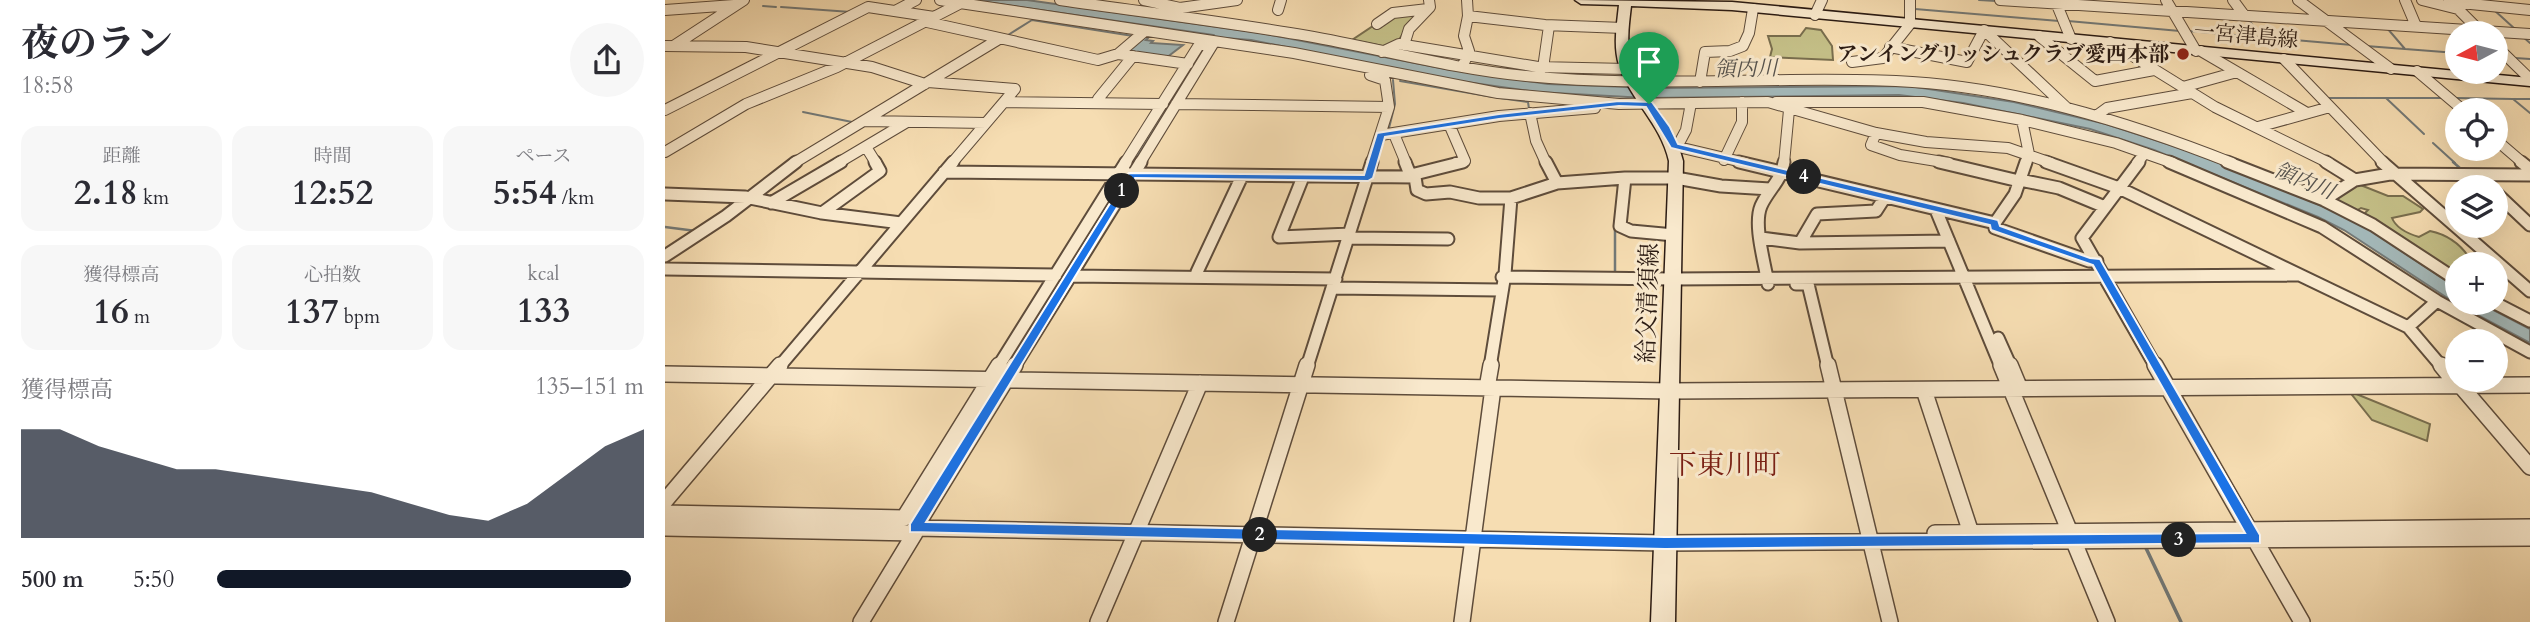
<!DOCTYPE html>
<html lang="ja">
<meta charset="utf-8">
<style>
body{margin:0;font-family:Cardo,"Noto Serif JP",serif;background:#f7f7f7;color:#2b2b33;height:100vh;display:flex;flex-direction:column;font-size:26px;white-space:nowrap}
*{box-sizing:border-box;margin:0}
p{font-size:23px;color:#7c7c81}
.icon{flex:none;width:38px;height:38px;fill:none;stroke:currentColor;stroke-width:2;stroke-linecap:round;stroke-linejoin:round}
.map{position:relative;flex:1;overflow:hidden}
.drawer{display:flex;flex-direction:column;background:#fff;width:665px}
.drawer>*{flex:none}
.needle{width:46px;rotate:263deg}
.buttons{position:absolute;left:1780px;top:21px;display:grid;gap:14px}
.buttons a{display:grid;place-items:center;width:63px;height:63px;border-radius:50%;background:#fff;box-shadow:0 7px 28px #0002;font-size:35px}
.pin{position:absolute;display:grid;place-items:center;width:60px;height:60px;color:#fff;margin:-72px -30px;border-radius:50% 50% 50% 0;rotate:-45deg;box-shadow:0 0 7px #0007}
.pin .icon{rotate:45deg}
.km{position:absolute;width:35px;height:35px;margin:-18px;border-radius:50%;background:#222;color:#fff;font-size:19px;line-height:35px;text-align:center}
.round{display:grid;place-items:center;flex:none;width:74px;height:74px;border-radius:37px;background:#f7f7f7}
.overview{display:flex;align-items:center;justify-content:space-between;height:119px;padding:0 21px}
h1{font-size:38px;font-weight:700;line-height:52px}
.stats{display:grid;grid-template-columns:repeat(3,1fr);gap:10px;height:119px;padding:7px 21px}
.stats div{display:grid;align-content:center;border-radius:18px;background:#f7f7f7;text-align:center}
.stats b{font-size:35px;font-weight:700}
.stats small{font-size:19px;font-weight:400}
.stats p{font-size:19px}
.chart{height:196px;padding:14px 21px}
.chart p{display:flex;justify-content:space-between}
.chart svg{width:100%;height:126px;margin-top:7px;fill:#111827;opacity:.7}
ul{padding:0 21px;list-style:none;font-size:23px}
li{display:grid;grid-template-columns:112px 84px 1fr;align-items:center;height:52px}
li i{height:18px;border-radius:9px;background:#111827}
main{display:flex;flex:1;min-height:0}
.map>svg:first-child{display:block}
.green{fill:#c4bf87;stroke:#786d4d;stroke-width:2}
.water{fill:#a3b8b9;stroke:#737977;stroke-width:2}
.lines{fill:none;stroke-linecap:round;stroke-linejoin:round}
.stream-far2{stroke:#737977;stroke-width:2}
.stream-far1{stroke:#737977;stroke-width:2.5}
.stream{stroke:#737977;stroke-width:3.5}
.street-far2-casing{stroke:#5e4c3b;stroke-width:12}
.street-far1-casing{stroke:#5e4c3b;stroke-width:15}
.street-casing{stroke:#5e4c3b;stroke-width:18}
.secondary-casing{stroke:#2b1b13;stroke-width:3}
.street-far2{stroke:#f9e9cd;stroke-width:10}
.street-far1{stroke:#f9e9cd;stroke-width:11}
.street{stroke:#f9e9cd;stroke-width:15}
.secondary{fill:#f9e9cd;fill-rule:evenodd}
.route{fill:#1a73e8;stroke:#fff;stroke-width:2;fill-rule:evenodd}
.poi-dot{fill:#8f2418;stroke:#f9e9cd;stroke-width:2.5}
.labels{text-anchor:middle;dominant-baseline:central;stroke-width:6;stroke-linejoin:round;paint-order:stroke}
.far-street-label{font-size:21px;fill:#2b1b13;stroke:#f9e9cd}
.far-poi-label{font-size:21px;font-weight:bold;fill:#2b1b13;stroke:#f9e9cd;text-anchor:end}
.far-water-label{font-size:21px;font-style:italic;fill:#55524d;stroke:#f9e9cd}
.street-label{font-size:24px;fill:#2b1b13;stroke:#f9e9cd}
.quarter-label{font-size:28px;fill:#7a1f14;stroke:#f9e9cd}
</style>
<main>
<section class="drawer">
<div class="overview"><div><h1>夜のラン</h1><p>18:58</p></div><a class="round"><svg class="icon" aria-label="share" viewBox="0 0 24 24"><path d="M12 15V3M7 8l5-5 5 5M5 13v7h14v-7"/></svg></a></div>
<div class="stats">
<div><p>距離</p><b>2.18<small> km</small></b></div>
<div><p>時間</p><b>12:52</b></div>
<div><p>ペース</p><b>5:54<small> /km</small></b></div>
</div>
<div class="stats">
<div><p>獲得標高</p><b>16<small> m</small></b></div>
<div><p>心拍数</p><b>137<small> bpm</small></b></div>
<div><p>kcal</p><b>133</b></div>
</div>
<div class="chart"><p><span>獲得標高</span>135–151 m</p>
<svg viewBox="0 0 160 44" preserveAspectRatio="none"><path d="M0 44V6L10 6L20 12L30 16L40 20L50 20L60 22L70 24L80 26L90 28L100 32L110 36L120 38L130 32L140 22L150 12L160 6V44z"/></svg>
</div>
<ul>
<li><b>500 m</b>5:50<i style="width:97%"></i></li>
</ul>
</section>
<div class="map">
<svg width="1865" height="622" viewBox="0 0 1865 622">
<rect width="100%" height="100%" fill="#f6ddb2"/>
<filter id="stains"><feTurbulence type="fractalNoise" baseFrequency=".00286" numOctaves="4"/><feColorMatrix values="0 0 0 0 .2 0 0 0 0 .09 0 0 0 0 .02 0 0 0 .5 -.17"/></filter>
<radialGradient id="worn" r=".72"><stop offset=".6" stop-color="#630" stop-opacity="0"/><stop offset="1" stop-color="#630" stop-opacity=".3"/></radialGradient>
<!-- green -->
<path class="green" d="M755 10 735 38V43L718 46 687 40 717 20Z
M1141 28 1156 30 1167 46 1168 60 1105 57 1107 49 1103 36H1135Z
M1693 184 1723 196H1738L1758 209 1755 212 1727 218C1731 228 1744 234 1754 237L1765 231C1784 235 1799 247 1808 264H1792V277L1699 214 1703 210 1696 208 1691 211 1664 200Z
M1684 391 1765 424 1762 441 1707 420Z"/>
<!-- water -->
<path class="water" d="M307 0H362L596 33 781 69 883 84 990 88 1244 86 1349 102 1441 124 1530 153 1662 208 1699 226 1792 288V303H1815L1865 329V343L1790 303 1679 230 1653 217 1489 150 1425 129 1298 103 1234 95 981 98 871 92 780 79 586 40 546 37 548 35Z
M480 36 484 37 481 40 488 41 486 43 518 45 501 58 460 52Z"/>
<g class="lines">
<!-- stream-far2 -->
<path class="stream-far2" d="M1314 0 1331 1
M98 6 111 7
M116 7 186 12
M1250 9 1394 21
M1829 10 1850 29
M1584 20 1596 37
M1403 21 1515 31
M1722 28 1740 49
M1523 31 1687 45
M343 35 367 20 468 36
M1857 36 1865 43
M1701 46 1792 53
M1850 58 1865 59
M735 81 828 97
M835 98 863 102 864 109
M1660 98H1780
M1721 98 1759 134
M1791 98 1848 99 1865 113
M1848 99H1865
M1136 107H1151
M138 112 187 122
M723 132 730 104 728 80
M1768 143 1790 163
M468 163 535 57"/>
<!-- stream-far1 -->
<path class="stream-far1" d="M1788 162 1796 169
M464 169 469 162
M1820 180 1828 187
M0 227 31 231
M950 228V273
M1775 309 1865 358
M346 359 459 177"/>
<!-- stream -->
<path class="stream" d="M17 521H35
M1480 546 1516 622"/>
<defs>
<path id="street-far2" d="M275 0 629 53 833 93 954 104 1103 102 1211 133 1261 142 1343 148 1386 163
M395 0C478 12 561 22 643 36 716 49 788 69 861 76 984 88 1108 76 1231 81 1346 86 1461 121 1567 163
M479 0 515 8 572 0
M802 0 803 16 880 25 958 28
M1335 0 1865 34
M1390 0 1406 39
M1501 0 1531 51
M1568 0 1579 15
M1633 0 1726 69
M1740 0 1751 26
M1757 0 1793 9
M1784 0 1816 32
M1786 2 1865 10
M0 10 69 5
M232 10 251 0
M613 10 616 0
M1150 15 1157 0
M262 22 433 60 453 54 523 64
M712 24 728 13 763 9
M1374 36 1430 81 1489 70
M1445 42 1550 107 1664 163
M10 45 79 0
M739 45 744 29 765 7 764 0
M1830 45 1865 79
M0 46 81 47 207 67 260 84
M1225 47 1302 62 1319 30 1402 108
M1536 51 1642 113
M717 52 734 44 873 67 962 69
M453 54 480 31
M1619 59 1719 163
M1187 62 1218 58 1245 24V0
M799 63 804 51 799 36 803 16
M878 68 884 26
M1752 71 1798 110
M705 75 720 80 724 107 706 163
M263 82 350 89 287 163
M1035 82 1040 52 1065 51 1078 46 1084 33 1088 9
M1518 87 1572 72
M433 99 468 56
M339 102 498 104
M1111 102H1258L1357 120 1451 143 1508 163
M511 104 724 107
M0 110 203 7 269 17
M865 113 871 141 881 163
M1431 116 1442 108 1527 93
M1357 120 1364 154 1361 163
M199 121 321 123
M784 124 800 161 791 163
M1593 127 1665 107
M1211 133 1206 145 1235 155 1284 163
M729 134 741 163
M716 135 834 116 930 108
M1830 139 1858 163
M1009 146 1081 163
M201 147 211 163
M1012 147 1021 130 1026 103
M0 152 81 104 172 67 296 3
M1059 160 1077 122V102
M129 163 334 39
M173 163 242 122
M460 163 534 45 546 44
M475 163 548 44
M1119 163 1124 110
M1472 163 1480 153"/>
<path id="street-far1" d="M740 162 746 177
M881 162 892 183
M1074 162 1330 223V228L1424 261H1432
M1274 162 1354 181
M1381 162 1454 188 1743 327 1777 367
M1474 162 1417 238 1491 367
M1504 162 1657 227 1772 301 1865 352
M1562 162 1659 200 1708 225 1792 280
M1661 162 1690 180 1725 174 1865 175
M1717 162 1865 291
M1856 162 1865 169
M279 172 750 177 752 190 761 194 785 192 814 198H846L892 183 960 178H1011L1056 186 1105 189
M746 175 798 162
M638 177 614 237 685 234
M960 178 955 226 966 231 1009 235
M1355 180 1394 188 1440 207
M1830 192 1865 225
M0 194 80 197 157 213 236 223
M1659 200 1690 180
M106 203 176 162
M1271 210 1336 367
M157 213 215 171 210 162
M1330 223 1350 194 1361 162
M684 238 783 239
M1096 238 1135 243 1152 214 1211 211 1220 197
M1135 243 1284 241
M0 256 61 216 131 162
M0 269 391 275
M532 272 577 176
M406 276 671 279
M837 277 1008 279 1633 275
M1103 284C1100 263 1088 225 1096 206 1103 190 1117 180 1119 162
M1131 284H1143L1163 367
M668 288 835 290
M1830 303 1865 321
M1743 327 1772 301
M1333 338 1346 367
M114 367 288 162
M333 367 461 162
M349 367 476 162
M642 367 707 162
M825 367 840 274 846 198"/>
<path id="street" d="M1163 365 1225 622
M1336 365 1442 622
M1345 365 1355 389
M1490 365 1637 622
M1776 365 1793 386
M0 374 1005 391 1865 385
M1795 385 1865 467
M822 388 826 365
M1259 390 1306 533
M0 501 115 365
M0 513 239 518 334 365
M0 528 250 533 196 622
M250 528 1000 543 1865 538
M247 533 350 365
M1270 533 1865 527
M433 622 535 383
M561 622 642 365
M797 622 828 388"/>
<path id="secondary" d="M910 0 1067 2 1865 78V86L1067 10 966 6C964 23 961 42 966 60 975 97 1009 123 1018 161L1010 622H986L1004 161C996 124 965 100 954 65 948 45 952 25 954 5L916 4Z"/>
</defs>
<!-- street-far2 casing -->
<use href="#street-far2" class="street-far2-casing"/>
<!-- street-far1 casing -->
<use href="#street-far1" class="street-far1-casing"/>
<!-- street casing -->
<use href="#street" class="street-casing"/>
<!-- secondary casing -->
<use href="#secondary" class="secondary-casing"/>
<!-- street-far2 -->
<use href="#street-far2" class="street-far2"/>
<!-- street-far1 -->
<use href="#street-far1" class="street-far1"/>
<!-- street -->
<use href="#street" class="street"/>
<!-- secondary -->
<use href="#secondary" class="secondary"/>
</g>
<!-- route -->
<path class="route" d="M954 101 987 102 1005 127 1013 144 1333 220 1335 226 1425 258 1435 259 1595 535V543L1000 549 245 532V524L464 173 699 175 712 133 834 114ZM954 106 981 107 1006 148 1325 225 1326 230 1428 265 1580 533 1000 537 261 522 470 178 703 181 708 178 720 137 834 119Z"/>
<!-- markers -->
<circle class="poi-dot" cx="1518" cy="54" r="7"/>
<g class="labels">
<!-- far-street labels -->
<g class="far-street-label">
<text transform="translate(1581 36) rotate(5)">一宮津島線</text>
</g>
<!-- far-poi labels -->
<g class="far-poi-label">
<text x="1504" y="54">アンイングリッシュクラブ愛西本部</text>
</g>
<!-- far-water labels -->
<g class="far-water-label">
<text transform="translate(1081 69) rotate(-1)">領内川</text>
<text transform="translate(1639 181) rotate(23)">領内川</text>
</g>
<!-- street labels -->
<g class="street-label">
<text transform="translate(983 303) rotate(-88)">給父清須線</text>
</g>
<!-- quarter labels -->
<g class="quarter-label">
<text x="1060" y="465">下東川町</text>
</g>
</g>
<rect width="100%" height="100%" filter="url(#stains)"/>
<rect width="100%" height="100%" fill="url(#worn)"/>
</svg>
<div class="buttons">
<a><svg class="needle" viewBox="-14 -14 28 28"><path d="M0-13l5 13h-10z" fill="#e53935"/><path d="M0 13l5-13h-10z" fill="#7c7c81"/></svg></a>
<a><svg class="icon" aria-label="locate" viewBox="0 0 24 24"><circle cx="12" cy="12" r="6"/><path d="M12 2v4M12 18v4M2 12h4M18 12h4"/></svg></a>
<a><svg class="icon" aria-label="layers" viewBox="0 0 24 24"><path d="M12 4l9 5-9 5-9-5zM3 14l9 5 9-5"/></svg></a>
<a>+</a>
<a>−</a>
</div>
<div class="pin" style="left:984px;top:104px;background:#1e9e55"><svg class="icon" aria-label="arrive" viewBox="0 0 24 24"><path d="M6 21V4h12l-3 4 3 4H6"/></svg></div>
<b class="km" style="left:457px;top:191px">1</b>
<b class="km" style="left:595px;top:535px">2</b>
<b class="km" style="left:1514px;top:540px">3</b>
<b class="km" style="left:1139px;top:177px">4</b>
</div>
</main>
